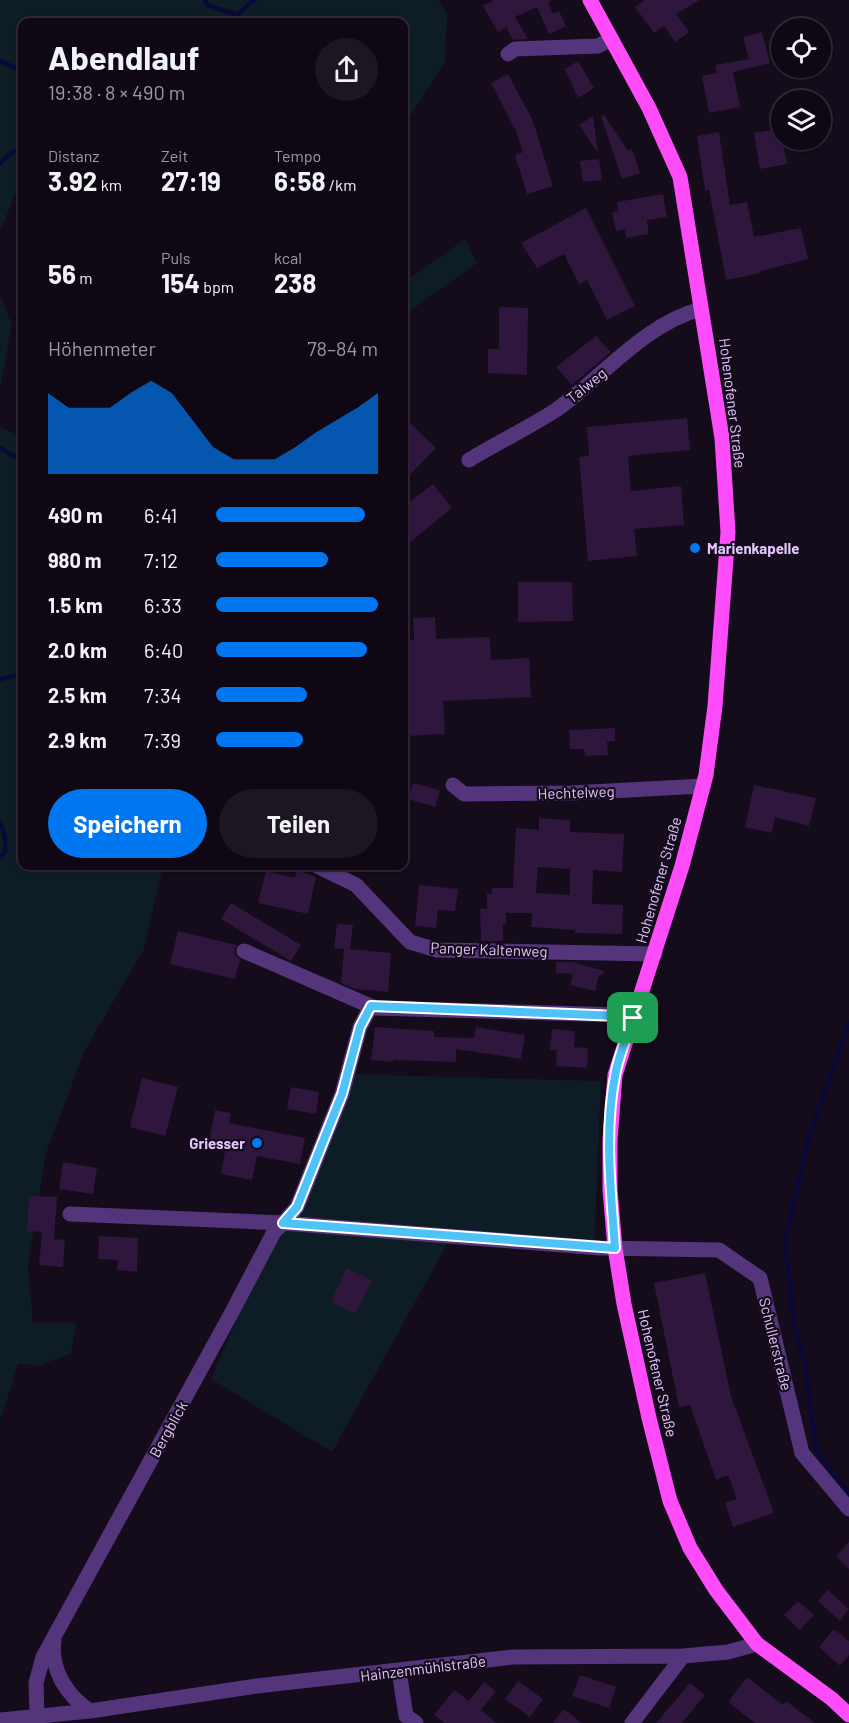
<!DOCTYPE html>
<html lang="de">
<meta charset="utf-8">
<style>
body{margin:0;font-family:Barlow,sans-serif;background:#1d1622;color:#f1f3f6;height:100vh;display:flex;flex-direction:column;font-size:22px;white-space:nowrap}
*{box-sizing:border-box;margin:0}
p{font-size:20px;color:#9b9aa0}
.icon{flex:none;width:33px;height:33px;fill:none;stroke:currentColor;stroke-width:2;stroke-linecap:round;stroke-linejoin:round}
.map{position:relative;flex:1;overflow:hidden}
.panel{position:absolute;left:18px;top:18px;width:390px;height:852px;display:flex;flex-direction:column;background:#0f0814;border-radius:12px;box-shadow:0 2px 4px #0004,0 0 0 2px #2f2934}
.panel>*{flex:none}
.tools{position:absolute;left:771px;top:18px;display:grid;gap:12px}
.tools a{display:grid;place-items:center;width:60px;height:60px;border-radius:50%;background:#0f0814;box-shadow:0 2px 4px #0004,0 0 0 2px #2f2934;font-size:30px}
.pin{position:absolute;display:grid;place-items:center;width:51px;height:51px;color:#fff;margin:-26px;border-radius:12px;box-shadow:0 3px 9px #0006}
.round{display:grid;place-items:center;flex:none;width:63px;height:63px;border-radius:32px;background:#1d1622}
.headline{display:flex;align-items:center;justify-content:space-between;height:102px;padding:0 30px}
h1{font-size:33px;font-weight:700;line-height:45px}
.metrics{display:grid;grid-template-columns:repeat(3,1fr);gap:9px;height:102px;padding:6px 30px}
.metrics div{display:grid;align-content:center}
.metrics b{font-size:26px;font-weight:700}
.metrics small{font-size:16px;font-weight:400}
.metrics p{font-size:16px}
.chart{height:168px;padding:12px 30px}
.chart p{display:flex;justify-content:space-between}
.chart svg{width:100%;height:108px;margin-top:6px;fill:#0077f0;opacity:.7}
.primary-button{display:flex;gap:12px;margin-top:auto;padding:12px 30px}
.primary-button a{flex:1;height:69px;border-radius:36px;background:#0077f0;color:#fff;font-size:24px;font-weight:700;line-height:69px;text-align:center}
.primary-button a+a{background:#1d1622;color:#f1f3f6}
ul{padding:0 30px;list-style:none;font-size:20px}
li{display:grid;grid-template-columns:96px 72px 1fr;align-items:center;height:45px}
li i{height:15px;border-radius:8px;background:#0077f0}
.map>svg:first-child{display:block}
.green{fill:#0e1d25}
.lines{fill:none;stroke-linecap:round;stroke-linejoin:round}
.stream{stroke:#090837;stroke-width:4.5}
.building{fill:#2e163c;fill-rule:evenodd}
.minor{stroke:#54357b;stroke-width:15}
.major{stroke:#ff4cfa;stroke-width:15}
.route-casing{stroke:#fff;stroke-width:12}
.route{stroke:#4fc3f7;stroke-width:8}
.poi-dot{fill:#0077f0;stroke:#140b1b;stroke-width:2}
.labels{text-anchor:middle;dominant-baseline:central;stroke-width:4.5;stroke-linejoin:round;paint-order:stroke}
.street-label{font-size:15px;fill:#e3c5ff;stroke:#140b1b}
.poi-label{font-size:15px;font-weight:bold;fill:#e3c5ff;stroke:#140b1b;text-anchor:start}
</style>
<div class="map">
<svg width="849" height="1723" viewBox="0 0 849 1723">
<rect width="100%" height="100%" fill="#140b1b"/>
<!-- green -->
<path class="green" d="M0 0H438L447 13 445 62 404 126V22H22V183L19 184 0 232Z
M465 239 477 263 404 315V282Z
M0 295 12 325 0 389Z
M0 427 22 437V866H163L144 949 85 1050 46 1153 28 1266 33 1323H76L71 1354 40 1365 18 1364 0 1421Z
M347 1074 601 1081 594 1252 450 1239 332 1452 211 1379 273 1234 297 1207Z"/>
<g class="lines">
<!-- stream -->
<path class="stream" d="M205 0 209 6 238 15
M229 22 254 0
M0 61 22 71
M0 163 8 156 22 147
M0 448 22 461
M0 679 22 674
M0 822 5 836V852L0 857
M849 1023 809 1137 785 1240 795 1329 805 1362 816 1450 849 1494"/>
</g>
<!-- building -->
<path class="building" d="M494 0H552L548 2 553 14 559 11 566 26 549 34 537 7 515 17 528 39 513 40 506 27 498 32 483 6Z
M645 0H700L676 14 689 32 675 42 664 26 654 33 635 7Z
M762 32 770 63 733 72 740 107 709 113 702 76 717 73 715 65 749 59 743 37Z
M578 61 594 88 578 98 565 69Z
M508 74 533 121 553 186 527 194 515 155 523 152 516 131 491 83Z
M604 115 628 151 632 149 640 173 622 179 601 117Z
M593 116 598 153 579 125Z
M780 128 787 164 760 169 754 133Z
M719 132 730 205 747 202 754 237 801 228 808 259 761 271V273L726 280 709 190 705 191 697 136Z
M599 159 602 180 583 182 580 161Z
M663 194 667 217 647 220 649 234 626 238 625 229 616 231 612 212 618 211 617 202Z
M586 208 635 306 607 320 587 280 579 284 564 254 537 268 521 243Z
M499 307 528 308 527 375 488 373V349H499Z
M596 336 611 352 572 385 556 367Z
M404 417 436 448 404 481Z
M687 418 690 450 628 456 631 491 681 486 684 525 634 529 637 556 588 561 579 457 589 456 587 427Z
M433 484 452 508 404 547V506Z
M518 582H572L573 621 518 622Z
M435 617 436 639 490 637 491 660 529 658 531 697 443 701 445 734 406 736 404 641 414 640 413 618Z
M615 728V741L607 742 608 755 585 756 584 749H570L569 730Z
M413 783 440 790 435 807 408 799Z
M754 785 816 798 809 826 775 817 772 833 745 827Z
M539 818 570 820V832L624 834 622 872 593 870 592 904 623 905 622 934 575 933V930L531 927 532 913H506V924H503V941H481L480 909H487V894H492V888H513L516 828 539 830ZM538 867 570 869V895L536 893Z
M297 870 316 877 308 914 258 903 266 871 295 878Z
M419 885 458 889 455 911 438 910 436 928 415 926Z
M231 903 301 945 291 961 221 919Z
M337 924 353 925 350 949 391 953 388 992 355 989 341 983 344 949 334 948Z
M178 931 237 945 234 953 240 960 235 979 170 964Z
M556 962H573L604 971 603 975H599L595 991 570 985 573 974 556 973Z
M375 1027 434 1031V1037L474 1038 476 1027 525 1035 521 1059 456 1049V1062L393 1060V1062L371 1060Z
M552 1029 575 1031 574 1047 588 1048 587 1068 556 1066 557 1050H550Z
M142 1078 178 1087 165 1136 130 1127Z
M291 1087 319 1092 316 1114 287 1109Z
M215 1110 231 1113 229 1123 305 1138 300 1164 257 1156 252 1180 221 1174 225 1151 208 1147Z
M63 1162 97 1168 93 1194 59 1189Z
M29 1196 57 1197 54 1239 65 1240 63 1267 39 1265 42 1232 27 1231Z
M99 1236 138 1238 137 1272 117 1270 118 1260 98 1259Z
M347 1268 372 1280 355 1314 331 1302Z
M705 1273 731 1396 774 1513 733 1527 725 1503 737 1499 728 1475 716 1480 690 1405 679 1407 654 1283Z
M849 1542V1569L836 1556Z
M828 1590 849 1609 840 1621 818 1601Z
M798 1601 814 1615 800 1630 784 1615Z
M834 1629 849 1641V1655L840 1666 819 1647Z
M580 1675 616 1687 609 1708 572 1696Z
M747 1677 783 1705 786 1701 815 1723H755L728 1702Z
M518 1681 543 1699 530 1717 505 1699Z
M484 1682 496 1691 481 1710 497 1723H445L434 1715 454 1690 469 1701Z
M690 1683 705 1695 682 1723H656Z
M564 1709 582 1723H553Z"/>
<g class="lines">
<!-- minor -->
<path class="minor" d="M508 54 515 49 598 46 611 39
M469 460C497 443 528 428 556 410 603 377 644 324 701 309
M453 785 464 794 572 793 703 786
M317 866 356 885 410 942 437 950 655 954
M244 951 375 1008 620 1015 633 1019
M70 1214 283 1223 297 1207 342 1094 360 1027 371 1006
M54 1640C50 1669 66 1695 90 1711
M399 1671 406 1716 416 1723
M37 1714 36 1683 43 1657 232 1312 274 1232 283 1223 600 1248 719 1250 760 1278 802 1453 849 1509
M0 1720 90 1711 257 1686 513 1657 683 1656 728 1652 757 1644
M632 1723 683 1656"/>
<!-- major -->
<path class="major" d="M590 0 649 108 680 177 722 438 728 532 715 706 706 775 682 866 615 1075 610 1140V1190L615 1248 624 1304 649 1418 670 1501 690 1548 716 1590 757 1644 832 1699 849 1715"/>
</g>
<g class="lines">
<defs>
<path id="route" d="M371 1006 620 1016 633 1018C627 1037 618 1057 615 1076 604 1132 611 1192 615 1248L283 1223 297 1207 342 1094 360 1027Z"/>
</defs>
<!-- route casing -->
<use href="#route" class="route-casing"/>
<!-- route -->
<use href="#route" class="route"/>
</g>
<!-- markers -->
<g class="poi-dot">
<circle cx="695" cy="548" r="6"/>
<circle cx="257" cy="1143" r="6"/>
</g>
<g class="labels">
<!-- street labels -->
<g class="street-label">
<text transform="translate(586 385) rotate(-39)">Talweg</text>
<text transform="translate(733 403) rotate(83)">Hohenofener Straße</text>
<text transform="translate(576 792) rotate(-2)">Hechtelweg</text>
<text transform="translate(658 880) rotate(-74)">Hohenofener Straße</text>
<text transform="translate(489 949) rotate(2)">Panger Kaltenweg</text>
<text transform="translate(776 1344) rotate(76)">Schullerstraße</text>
<text transform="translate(658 1373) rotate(77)">Hohenofener Straße</text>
<text transform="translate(168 1429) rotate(-61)">Bergblick</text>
<text transform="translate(423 1668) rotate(-7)">Hainzenmühlstraße</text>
</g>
<!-- poi labels -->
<g class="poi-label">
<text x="707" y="548">Marienkapelle</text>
<text x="245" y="1143" text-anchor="end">Griesser</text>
</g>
</g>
</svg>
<div class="tools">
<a><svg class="icon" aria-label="locate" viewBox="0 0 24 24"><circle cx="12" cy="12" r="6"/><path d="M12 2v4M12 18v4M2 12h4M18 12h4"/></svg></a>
<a><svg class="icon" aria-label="layers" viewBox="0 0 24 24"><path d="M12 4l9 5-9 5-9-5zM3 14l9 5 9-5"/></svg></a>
</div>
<div class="pin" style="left:633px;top:1018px;background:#1e9e55"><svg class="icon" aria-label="arrive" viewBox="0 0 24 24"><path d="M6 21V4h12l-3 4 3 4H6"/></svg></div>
<section class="panel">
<div class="headline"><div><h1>Abendlauf</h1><p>19:38 · 8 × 490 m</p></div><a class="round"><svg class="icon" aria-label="share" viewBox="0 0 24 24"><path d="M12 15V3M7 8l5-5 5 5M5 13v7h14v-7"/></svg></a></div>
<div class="metrics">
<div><p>Distanz</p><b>3.92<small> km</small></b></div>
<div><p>Zeit</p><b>27:19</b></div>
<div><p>Tempo</p><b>6:58<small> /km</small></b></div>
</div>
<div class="metrics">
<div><b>56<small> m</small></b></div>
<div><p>Puls</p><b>154<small> bpm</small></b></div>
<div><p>kcal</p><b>238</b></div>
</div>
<div class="chart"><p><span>Höhenmeter</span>78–84 m</p>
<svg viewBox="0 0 160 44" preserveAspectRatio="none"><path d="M0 44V11L10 17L20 17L30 17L40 11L50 6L60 11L70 22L80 33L90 38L100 38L110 38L120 33L130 27L140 22L150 17L160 11V44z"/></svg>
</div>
<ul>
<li><b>490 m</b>6:41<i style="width:92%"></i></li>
<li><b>980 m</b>7:12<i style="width:69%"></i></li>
<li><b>1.5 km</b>6:33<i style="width:100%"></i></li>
<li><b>2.0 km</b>6:40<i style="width:93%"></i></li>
<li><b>2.5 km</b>7:34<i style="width:56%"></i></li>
<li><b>2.9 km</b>7:39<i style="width:54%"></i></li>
</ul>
<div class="primary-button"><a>Speichern</a><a>Teilen</a></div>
</section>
</div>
